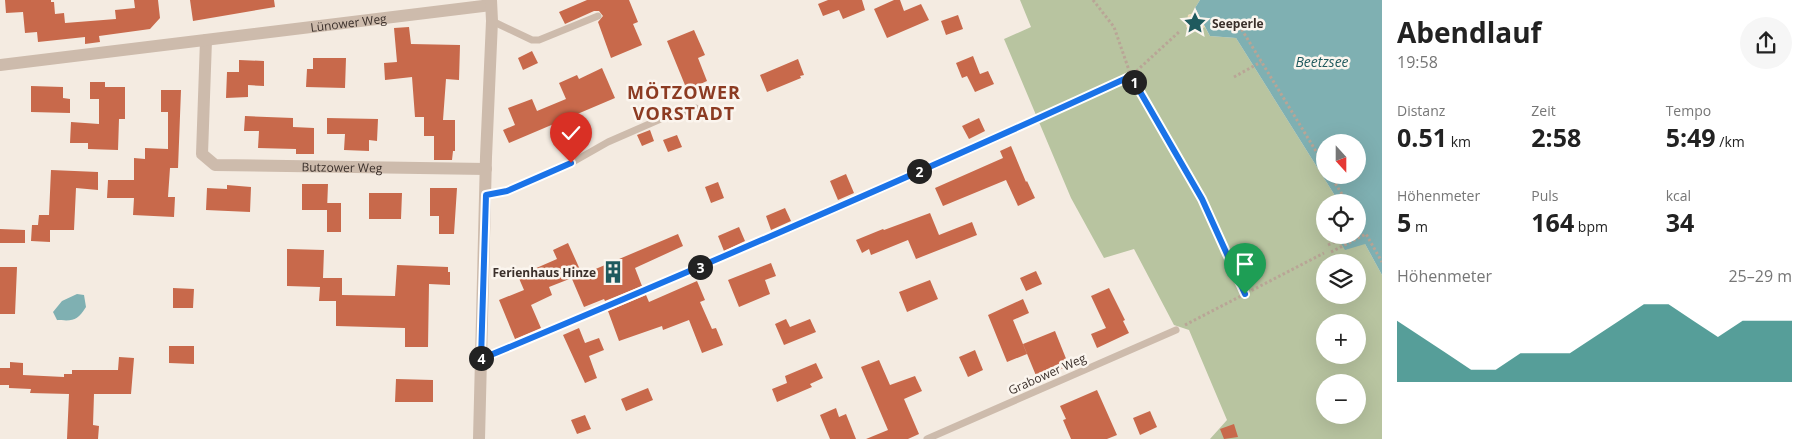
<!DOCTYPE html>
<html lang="de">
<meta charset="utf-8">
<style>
body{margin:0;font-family:"Open Sans",sans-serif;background:#f6f6f6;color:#222;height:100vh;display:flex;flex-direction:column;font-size:19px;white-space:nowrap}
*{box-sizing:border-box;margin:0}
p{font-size:16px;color:#767676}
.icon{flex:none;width:28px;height:28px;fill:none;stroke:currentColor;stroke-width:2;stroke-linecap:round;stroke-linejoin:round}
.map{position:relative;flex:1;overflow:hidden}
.details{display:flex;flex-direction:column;background:#fff;width:425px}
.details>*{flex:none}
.needle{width:32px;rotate:159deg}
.tools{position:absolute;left:1316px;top:134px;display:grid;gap:10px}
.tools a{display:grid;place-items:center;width:50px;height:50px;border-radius:50%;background:#fff;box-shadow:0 5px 20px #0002;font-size:25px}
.pin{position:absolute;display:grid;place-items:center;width:42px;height:42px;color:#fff;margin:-51px -21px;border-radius:50% 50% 50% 0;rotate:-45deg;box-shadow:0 0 5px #0007}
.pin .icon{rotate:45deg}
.km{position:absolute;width:25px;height:25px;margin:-12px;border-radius:50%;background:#222;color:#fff;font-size:14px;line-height:25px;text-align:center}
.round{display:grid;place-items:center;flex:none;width:52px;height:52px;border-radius:26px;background:#f6f6f6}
.overview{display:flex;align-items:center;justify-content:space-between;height:85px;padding:0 15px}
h1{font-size:28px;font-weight:700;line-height:38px}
.metrics{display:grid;grid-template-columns:repeat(3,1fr);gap:8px;height:85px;padding:5px 15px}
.metrics div{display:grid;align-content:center}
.metrics b{font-size:25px;font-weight:700}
.metrics small{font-size:14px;font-weight:400}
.metrics p{font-size:14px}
.chart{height:140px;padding:10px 15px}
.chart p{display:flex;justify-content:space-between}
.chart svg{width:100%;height:90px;margin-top:5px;fill:#0f766e;opacity:.7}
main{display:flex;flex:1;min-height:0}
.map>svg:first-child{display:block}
.green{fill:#b8c4a0;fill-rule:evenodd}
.sand{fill:#efdcb8}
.water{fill:#7fb0b2;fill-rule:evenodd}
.building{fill:#c8694b}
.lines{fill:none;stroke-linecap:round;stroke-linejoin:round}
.path{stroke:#b9a596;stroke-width:3;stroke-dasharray:2.5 2.5;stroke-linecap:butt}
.lane{stroke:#cdbbac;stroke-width:7}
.street{stroke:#cdbbac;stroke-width:12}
.route-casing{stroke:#fff;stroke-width:10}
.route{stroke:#1a73e8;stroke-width:6}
.labels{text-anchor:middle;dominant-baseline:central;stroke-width:5;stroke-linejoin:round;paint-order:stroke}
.street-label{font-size:12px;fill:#3b302b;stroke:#fbf5ee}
.poi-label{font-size:12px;font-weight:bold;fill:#3b302b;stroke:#fbf5ee;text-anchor:start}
.water-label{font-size:14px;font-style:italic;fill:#1f5a5e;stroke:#fbf5ee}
.district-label{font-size:18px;font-weight:bold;letter-spacing:1px;fill:#8c3b22;stroke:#fbf5ee}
</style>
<main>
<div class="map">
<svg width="1382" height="439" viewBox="0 0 1382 439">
<rect width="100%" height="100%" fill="#f4ebe1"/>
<!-- green -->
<path class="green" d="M1020 0H1200L1195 8 1197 12 1188 15 1191 31 1205 27 1210 36 1236 38 1339 202H1325V235H1337L1365 244 1382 275V439H1210L1227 420 1189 330 1174 325 1134 249 1104 258 1071 198 1004 39 1031 27ZM1325 262H1358V295H1325ZM1325 322H1358V355H1325ZM1325 382H1358V415H1325Z"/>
<!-- sand -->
<path class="sand" d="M1197 12 1205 27 1191 31 1186 27 1188 15Z"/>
<!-- water -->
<path class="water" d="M1200 0H1382V275L1365 244 1345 250 1336 235H1358V202H1339L1236 38 1210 36 1195 8ZM1325 142H1358V175H1325Z
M77 294 84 295 86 307C77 321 74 321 57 320L53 312 62 301Z"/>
<!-- building -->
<path class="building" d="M5 0H51V2H54L55 14 64 13 65 23 116 19 115 10 135 8 134 0H158L160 18 150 29 99 36 100 42 85 44V37L38 42 37 32 25 33 23 12 6 13Z
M190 0H274L275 7 193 21Z
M587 0H629L638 22 633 24 642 45 611 58 598 22 603 16 599 11H594L565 24 559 12Z
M828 0H862L865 10 843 19 839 10 823 16 818 4Z
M894 0H900L904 11 921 4 929 20 887 38 874 9Z
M958 15 963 29 946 35 941 21Z
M409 27 411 44 460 45 459 80 446 79 443 120H455V151H453L452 160H434V136H424V117H415L412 77 385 80 384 63 397 62 394 28Z
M694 30 705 55 698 58 707 81 687 90 667 41Z
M532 51 538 63 523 70 518 58Z
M973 56 980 74 988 71 994 84 975 92 967 76 962 78 956 63Z
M313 58H346L345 88 306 87 307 69H313Z
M798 59 804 75 800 76 801 78 767 92 760 75Z
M239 60 264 61V86L248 85V97L226 98 227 72H239Z
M602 68 615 98 509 143 503 130 515 125 508 108 532 99 537 111 566 99 559 83 577 75 579 79Z
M90 82H105V87H125V119H119L118 150 88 149V143H70L71 122 99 124V99H90Z
M31 86 63 87V98L70 99V113L31 112Z
M161 90H181L178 168H170L168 197H175L174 217 133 215 134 198H107L108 180H134V158L145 159V148L168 149V112H161Z
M245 116 293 118V127L314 128V154H296V149L258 148 259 131H244Z
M327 118 378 119 377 141 369 140V151L344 150 345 134H327Z
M979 118 985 131 969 139 962 126Z
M650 130 654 141 642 146 637 135Z
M677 135 682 147 668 152 663 140Z
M1011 146 1026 182 1027 181 1035 198 1018 206 1006 180 943 206 935 188 1003 158 1000 151Z
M51 170 98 172V190L76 188 74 230H50V242L31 241 32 225H38L39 215H49Z
M846 174 854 193 838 200 830 181Z
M718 182 724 198 711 203 705 187Z
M302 184H328L327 210H302Z
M227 185 251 187 250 212 206 210 207 188 227 189Z
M430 188H457L454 234H439V216H430Z
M369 193H402L401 219H369Z
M327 203H341V232H327Z
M785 208 791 221 771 230 766 216Z
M930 213 939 235 972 222 977 235 916 259 908 240 871 255 869 249 862 253 856 240 883 229 884 230Z
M739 227 745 241 724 251 718 236Z
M0 229 25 230V243H0Z
M678 234 683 246 635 268 642 286 605 301 604 299 584 307 572 279Z
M568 243 582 274 549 287 552 295 531 305 541 328 515 339 499 300 524 290 518 276 557 259 553 250Z
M287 249 324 250 323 278H342V295L395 296 397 265 448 267V272H450V285L429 284 428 347H405V328L336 326V301H319L320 287 287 286Z
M771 263 776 276 765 280 770 294 739 307 728 280Z
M0 267H17L15 314H0Z
M1036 271 1042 284 1026 291 1020 278Z
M930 280 938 299 907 312 899 292Z
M697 281 705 300 700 302 712 329 716 328 723 345 702 353 689 320 663 330 662 326 619 341 608 311 646 295 649 302Z
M173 288 194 289 193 308H173Z
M1109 288 1125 320 1123 321 1129 333 1097 348 1091 334 1106 328 1091 296Z
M1023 299 1029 313 1013 320 1027 354 1007 362 988 315Z
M786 319 790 327 810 319 816 332 784 345 775 324Z
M579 328 585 343 599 338 604 350 589 356 597 378 585 383 563 335Z
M1055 331 1069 366 1037 378 1023 344Z
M169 346H194V364L169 363Z
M975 350 983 370 968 377 959 357Z
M119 357 134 358 131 394H94L93 425 99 426 98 439H67L69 394 30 393 31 389 9 388V385H0V368H10V362L23 363V375L64 377V374H72V370H118Z
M879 360 890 385 915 376 922 391 904 399 919 434 908 439H866L888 430 861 367Z
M816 363 823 378 810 384 812 387 777 402 772 389 787 383 785 376Z
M396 379 433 380V402H395Z
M648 388 653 400 626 411 621 399Z
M1097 390 1117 435 1107 439H1071L1063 420 1066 419 1060 406Z
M836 408 839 417 846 414 856 439H830L820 415Z
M1150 411 1157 427 1140 435 1133 418Z
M585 415 591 429 577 434 571 420Z
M1234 424 1238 437 1224 439 1220 429Z"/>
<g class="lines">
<!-- path -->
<path class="path" d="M1093 0 1114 27 1131 76 1202 199 1245 294
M1239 25 1325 166
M1234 77 1261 62
M1047 115 1131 76 1180 31
M1330 175 1347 202
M1358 220 1362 228 1358 230
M1328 245 1348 235
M1331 252 1366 234 1382 262
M1185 325 1324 253"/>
<!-- lane -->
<path class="lane" d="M492 21 532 40H539L598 16
M486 195 507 191 571 163 608 142 663 118 696 108
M481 359 724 257 1037 119
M927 439 1176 330"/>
<!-- street -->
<g class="street">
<path id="s1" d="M206 40 202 154 215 165 486 169"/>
<path id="s2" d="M0 65 491 5"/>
<path d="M479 439 486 157 492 21 491 0"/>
</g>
</g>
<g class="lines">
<defs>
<path id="route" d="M571 163 507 191 486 195 481 359C699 268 916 175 1131 76L1202 199 1245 294"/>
</defs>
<!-- route casing -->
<use href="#route" class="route-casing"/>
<!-- route -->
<use href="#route" class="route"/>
</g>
<!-- icons -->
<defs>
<symbol id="sight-bare" viewBox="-9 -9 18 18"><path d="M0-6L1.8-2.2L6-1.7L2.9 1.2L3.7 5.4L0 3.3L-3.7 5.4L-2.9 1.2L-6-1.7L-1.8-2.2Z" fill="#1f5a5e" stroke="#fbf5ee" stroke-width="2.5" paint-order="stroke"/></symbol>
<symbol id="building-bare" viewBox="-9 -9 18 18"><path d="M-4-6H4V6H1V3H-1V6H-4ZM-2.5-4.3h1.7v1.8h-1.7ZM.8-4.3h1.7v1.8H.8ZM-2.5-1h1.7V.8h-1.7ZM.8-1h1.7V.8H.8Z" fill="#1f5a5e" stroke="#fbf5ee" stroke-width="2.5" paint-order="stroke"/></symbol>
</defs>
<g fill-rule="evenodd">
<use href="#sight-bare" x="1179" y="7" width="32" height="32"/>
<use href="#building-bare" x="597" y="256" width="32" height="32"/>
</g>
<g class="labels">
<!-- street labels -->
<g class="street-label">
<text stroke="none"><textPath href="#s2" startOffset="351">Lünower Weg</textPath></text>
<text stroke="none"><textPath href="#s1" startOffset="258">Butzower Weg</textPath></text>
<text transform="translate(1047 374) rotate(-24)">Grabower Weg</text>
</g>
<!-- poi labels -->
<g class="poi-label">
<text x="1212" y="23">Seeperle</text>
<text x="596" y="272" text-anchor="end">Ferienhaus Hinze</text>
</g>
<!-- water labels -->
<g class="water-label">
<text x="1322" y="61">Beetzsee</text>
</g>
<!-- district labels -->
<g class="district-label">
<text x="684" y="92">MÖTZOWER<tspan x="684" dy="21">VORSTADT</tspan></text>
</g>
</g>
</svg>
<div class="tools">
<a><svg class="needle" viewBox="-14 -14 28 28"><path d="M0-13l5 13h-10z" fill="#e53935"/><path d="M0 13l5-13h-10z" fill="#767676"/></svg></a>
<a><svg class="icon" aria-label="locate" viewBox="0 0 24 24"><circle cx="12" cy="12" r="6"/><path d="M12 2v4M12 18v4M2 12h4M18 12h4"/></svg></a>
<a><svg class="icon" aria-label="layers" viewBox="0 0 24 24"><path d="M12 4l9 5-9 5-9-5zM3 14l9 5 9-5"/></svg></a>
<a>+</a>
<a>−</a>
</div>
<div class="pin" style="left:1245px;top:294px;background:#1e9e55"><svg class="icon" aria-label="arrive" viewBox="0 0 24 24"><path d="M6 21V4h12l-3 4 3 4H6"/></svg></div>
<div class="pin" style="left:571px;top:163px;background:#d93025"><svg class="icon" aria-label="check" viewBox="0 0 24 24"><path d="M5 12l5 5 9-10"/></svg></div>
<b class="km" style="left:1134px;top:82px">1</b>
<b class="km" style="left:919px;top:171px">2</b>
<b class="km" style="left:700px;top:267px">3</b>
<b class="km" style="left:481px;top:358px">4</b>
</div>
<section class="details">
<div class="overview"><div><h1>Abendlauf</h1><p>19:58</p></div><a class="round"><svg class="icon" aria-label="share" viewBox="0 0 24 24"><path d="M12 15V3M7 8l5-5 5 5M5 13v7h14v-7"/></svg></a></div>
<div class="metrics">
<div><p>Distanz</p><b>0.51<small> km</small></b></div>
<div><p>Zeit</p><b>2:58</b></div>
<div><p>Tempo</p><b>5:49<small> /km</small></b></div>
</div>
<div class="metrics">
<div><p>Höhenmeter</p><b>5<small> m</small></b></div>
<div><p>Puls</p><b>164<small> bpm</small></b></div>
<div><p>kcal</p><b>34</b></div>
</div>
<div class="chart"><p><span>Höhenmeter</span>25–29 m</p>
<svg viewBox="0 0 160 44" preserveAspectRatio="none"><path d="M0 44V14L10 22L20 30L30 38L40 38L50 30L60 30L70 30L80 22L90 14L100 6L110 6L120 14L130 22L140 14L150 14L160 14V44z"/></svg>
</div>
</section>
</main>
